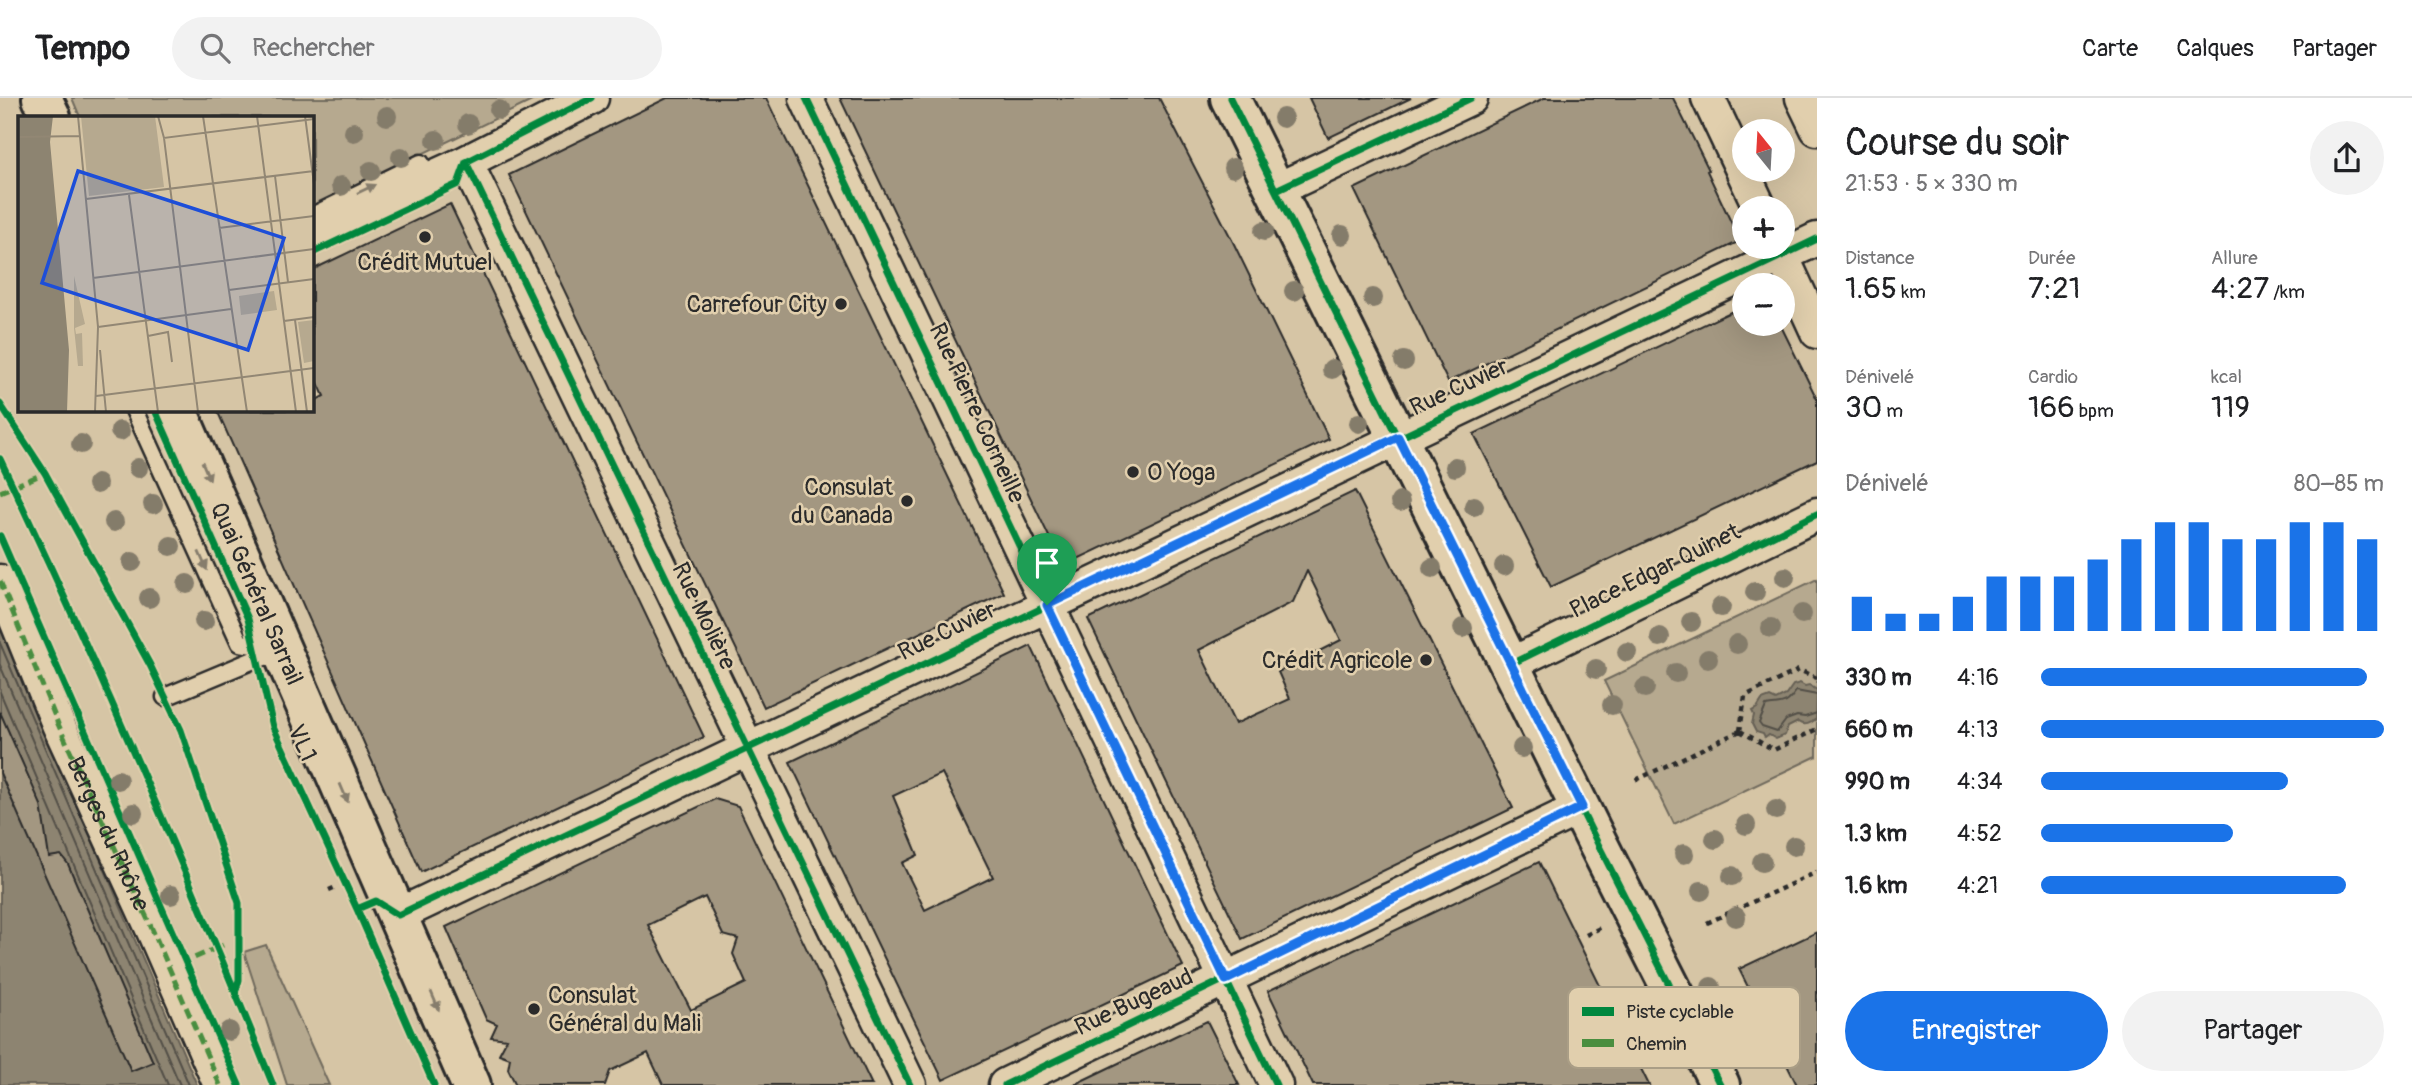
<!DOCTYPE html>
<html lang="fr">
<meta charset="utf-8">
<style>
body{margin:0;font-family:Pangolin,sans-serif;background:#f2f2f2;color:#202124;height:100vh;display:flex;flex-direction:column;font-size:26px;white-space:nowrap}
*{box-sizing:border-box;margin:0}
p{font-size:23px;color:#757577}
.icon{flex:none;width:38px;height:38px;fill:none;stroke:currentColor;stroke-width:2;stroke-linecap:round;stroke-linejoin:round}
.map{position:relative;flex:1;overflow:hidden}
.panel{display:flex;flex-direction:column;background:#fff;width:595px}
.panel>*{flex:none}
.needle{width:46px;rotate:342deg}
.buttons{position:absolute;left:1732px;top:21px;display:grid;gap:14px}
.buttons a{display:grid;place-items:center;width:63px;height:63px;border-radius:50%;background:#fff;box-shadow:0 7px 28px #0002;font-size:35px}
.pin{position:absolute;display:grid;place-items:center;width:60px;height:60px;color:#fff;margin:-72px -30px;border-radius:50% 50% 50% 0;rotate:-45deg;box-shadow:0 0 7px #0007}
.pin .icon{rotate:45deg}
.round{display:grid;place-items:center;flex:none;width:74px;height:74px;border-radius:37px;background:#f2f2f2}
.headline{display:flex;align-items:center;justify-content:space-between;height:119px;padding:0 28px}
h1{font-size:38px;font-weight:600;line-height:52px}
.metrics{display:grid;grid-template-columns:repeat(3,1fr);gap:10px;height:119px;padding:7px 28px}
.metrics div{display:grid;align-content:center}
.metrics b{font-size:30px;font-weight:600}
.metrics small{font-size:19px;font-weight:400}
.metrics p{font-size:19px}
.chart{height:196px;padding:14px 28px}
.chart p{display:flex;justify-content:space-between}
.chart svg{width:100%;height:126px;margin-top:7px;stroke:#1a73e8;stroke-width:6}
.cta{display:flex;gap:14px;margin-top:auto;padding:14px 28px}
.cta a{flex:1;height:80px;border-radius:42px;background:#1a73e8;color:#fff;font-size:28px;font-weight:600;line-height:80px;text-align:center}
.cta a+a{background:#f2f2f2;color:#202124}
ul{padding:0 28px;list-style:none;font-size:23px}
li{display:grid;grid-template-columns:112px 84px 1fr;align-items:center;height:52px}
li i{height:18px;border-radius:9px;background:#1a73e8}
header{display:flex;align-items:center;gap:42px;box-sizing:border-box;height:98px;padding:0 35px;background:#fff;border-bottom:2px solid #e0e0e0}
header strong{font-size:33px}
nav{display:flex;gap:38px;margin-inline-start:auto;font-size:24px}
.search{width:490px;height:63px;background:#f2f2f2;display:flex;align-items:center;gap:18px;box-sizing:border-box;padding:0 24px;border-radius:38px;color:#757577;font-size:26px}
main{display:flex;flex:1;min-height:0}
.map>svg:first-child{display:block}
.green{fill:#b6a98f;stroke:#706a5d;stroke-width:2}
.water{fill:#8d8471;stroke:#666055;stroke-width:2}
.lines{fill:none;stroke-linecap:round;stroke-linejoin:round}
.shore{stroke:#524f47;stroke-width:2}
.building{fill:#a39781;stroke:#2b2b2b;stroke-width:2;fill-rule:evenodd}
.lane-casing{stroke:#2b2b2b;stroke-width:21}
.street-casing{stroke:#2b2b2b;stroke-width:37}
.secondary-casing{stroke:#2b2b2b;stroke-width:44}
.primary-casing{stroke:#2b2b2b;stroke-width:44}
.path{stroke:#2b2b2b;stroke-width:4.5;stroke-dasharray:5 5;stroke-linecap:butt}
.lane{stroke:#e1cfad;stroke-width:16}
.street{stroke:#e1cfad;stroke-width:32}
.secondary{stroke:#e1cfad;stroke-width:38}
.primary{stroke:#e1cfad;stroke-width:38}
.quiet{stroke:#4a8e3f;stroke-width:5;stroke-dasharray:10 5;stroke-linecap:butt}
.cycleway-casing{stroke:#e1cfad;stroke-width:11}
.cycleway{stroke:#00873e;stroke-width:7}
.tree{fill:#847b6a}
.oneway{fill:#867d6c}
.route-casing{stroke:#fff;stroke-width:14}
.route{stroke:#1a73e8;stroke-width:9}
.poi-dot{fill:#2b2b2b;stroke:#e1cfad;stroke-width:2.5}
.labels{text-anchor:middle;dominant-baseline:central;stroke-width:5;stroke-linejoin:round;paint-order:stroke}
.poi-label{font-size:24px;fill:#2b2b2b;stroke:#e1cfad;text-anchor:end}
.street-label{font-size:24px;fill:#2b2b2b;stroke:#e1cfad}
.inset-road{fill:none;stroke:#928774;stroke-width:2}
.view{fill:#1d4ed8;fill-opacity:0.15;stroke:#1d4ed8;stroke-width:3.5}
.inset-edge{fill:none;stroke:#2b2b2b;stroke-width:3.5}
.key{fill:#e1cfad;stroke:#aa9e86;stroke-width:2}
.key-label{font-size:19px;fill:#2b2b2b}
</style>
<header>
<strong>Tempo</strong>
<div class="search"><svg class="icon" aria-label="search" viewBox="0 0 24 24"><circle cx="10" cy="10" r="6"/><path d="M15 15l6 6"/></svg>Rechercher</div>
<nav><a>Carte</a><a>Calques</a><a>Partager</a></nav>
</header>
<main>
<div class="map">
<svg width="1817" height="987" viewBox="0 0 1817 987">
<rect width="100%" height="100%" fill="#d6c5a5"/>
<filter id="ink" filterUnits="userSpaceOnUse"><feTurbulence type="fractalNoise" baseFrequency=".0143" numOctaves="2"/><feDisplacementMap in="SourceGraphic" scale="14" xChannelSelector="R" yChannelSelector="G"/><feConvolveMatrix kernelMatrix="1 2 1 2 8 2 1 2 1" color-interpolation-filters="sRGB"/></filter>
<g filter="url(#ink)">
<!-- green -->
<path class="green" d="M72 0H538L312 109V19H80Z
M1817 481V658L1674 726 1604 583Z
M266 847 329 987H287L244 854Z"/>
<!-- water -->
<path class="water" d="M0 527 197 987H0Z
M1800 585 1805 588 1809 587 1817 592 1816 621C1811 625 1805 629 1798 624L1788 629 1785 637 1776 641 1769 637 1765 640 1763 636 1756 634 1752 626 1754 617 1752 613 1757 610 1762 602 1770 599 1776 602 1786 597 1793 587Z"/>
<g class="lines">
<!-- shore -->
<path class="shore" d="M0 545 189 987
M0 567 180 987
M0 594 168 987
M1817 597 1796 593C1786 609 1782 605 1766 608L1759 625 1762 629 1777 634 1786 622 1797 618 1805 619 1817 615"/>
</g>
<!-- building -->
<path class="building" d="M667 0H766L1004 495 764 609 509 77Z
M840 0H1159L1233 144 1329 341 1063 468Z
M1309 0H1411L1328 40Z
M1544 0H1673L1709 72 1707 73 1740 143 1448 284 1354 91Z
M450 106 704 639 421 774 217 312H312V304L324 298 312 272V172Z
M1745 207V226H1780L1817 301V362L1551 489 1474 336Z
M1355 393 1513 710 1242 841 1088 521ZM1307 473 1341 542 1278 574 1290 601 1235 626 1199 552 1293 504Z
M1031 548 1183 868 943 982 790 664ZM942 675 993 779 925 812 902 765 918 757 893 698Z
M0 614 41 707 49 759 61 757 68 766 153 964 131 973 0 675Z
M715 701 738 708 872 987H663L648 955 610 973 605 987H516L508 971 510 960 499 956 507 941 491 939 497 926 486 921 446 829ZM705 799 723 837 738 841 733 856 746 885 691 912 648 827Z
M1539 764 1649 987H1313L1268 893Z
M1817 834V987H1797L1739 871Z
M1207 923 1239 987H1073L1175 938Z"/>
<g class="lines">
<defs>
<path id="lane" d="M312 118 421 65
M134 312 240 545 279 551
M165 599 256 561 284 555"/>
<path id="street" d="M806 0 1276 987
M1708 0 1760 110
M1802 0 1817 31
M466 64 910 987
M1276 92 1471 0
M312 134 466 64 592 0
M1778 149 1817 234
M0 483 58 626 153 833 220 987
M1511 566 1817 416
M398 817 1817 141
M1005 987 1582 709"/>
<path id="secondary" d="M1230 0 1598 746 1720 987"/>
<g id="primary">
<path d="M42 0 51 19"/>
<path id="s1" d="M177 312 471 987"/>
</g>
</defs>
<!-- lane casing -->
<use href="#lane" class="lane-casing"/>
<!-- street casing -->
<use href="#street" class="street-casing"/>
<!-- secondary casing -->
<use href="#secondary" class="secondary-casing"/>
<!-- primary casing -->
<use href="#primary" class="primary-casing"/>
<!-- path -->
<path class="path" d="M1740 633 1745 598 1799 572 1817 580
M1740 633 1774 652 1817 631
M1636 682 1740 633
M329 792 336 789
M1707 825 1817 774
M1586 837 1600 830"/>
<!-- lane -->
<use href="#lane" class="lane"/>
<!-- street -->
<use href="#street" class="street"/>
<!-- secondary -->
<use href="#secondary" class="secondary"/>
<!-- primary -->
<use href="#primary" class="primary"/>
<!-- quiet -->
<g class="quiet">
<path d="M0 394 45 375"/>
<path id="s2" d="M0 483 58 626 153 833 220 987"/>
<path d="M181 866 223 847"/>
</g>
<defs>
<path id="cycleway" d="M806 0 1276 987
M1230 0 1598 746 1720 987
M466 64 910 987
M466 64 592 0
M1276 92 1471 0
M312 155 458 86 466 64
M0 306 45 375 150 567 181 632 239 805V882L236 892
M155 312 248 521 273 629 357 811 434 987
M0 361C98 567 188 776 273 987
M0 438 239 987
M1511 566 1817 416
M357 811 376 803 398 817 1817 141
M1005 987 1582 709"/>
</defs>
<!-- cycleway casing -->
<use href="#cycleway" class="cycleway-casing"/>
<!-- cycleway -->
<use href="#cycleway" class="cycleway"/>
</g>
<!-- trees -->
<g class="tree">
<circle cx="499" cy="12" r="10"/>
<circle cx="387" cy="18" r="10"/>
<circle cx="1283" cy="20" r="10"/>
<circle cx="468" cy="26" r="10"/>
<circle cx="354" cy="34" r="10"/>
<circle cx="436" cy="42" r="10"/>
<circle cx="401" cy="59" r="10"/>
<circle cx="1233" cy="70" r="10"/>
<circle cx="371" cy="73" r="10"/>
<circle cx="341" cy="88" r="10"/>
<circle cx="1264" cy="133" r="10"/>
<circle cx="1342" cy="137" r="10"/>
<circle cx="1294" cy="193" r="10"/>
<circle cx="1373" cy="200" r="10"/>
<circle cx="1404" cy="263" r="10"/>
<circle cx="1332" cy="271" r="10"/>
<circle cx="1359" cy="325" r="10"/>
<circle cx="120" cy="333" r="10"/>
<circle cx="81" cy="346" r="10"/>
<circle cx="1455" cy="369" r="10"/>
<circle cx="138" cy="370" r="10"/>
<circle cx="97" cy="386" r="10"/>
<circle cx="1400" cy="404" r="10"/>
<circle cx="153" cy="406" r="10"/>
<circle cx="1474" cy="408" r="10"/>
<circle cx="114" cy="424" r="10"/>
<circle cx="171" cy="448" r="10"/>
<circle cx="132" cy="464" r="10"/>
<circle cx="1504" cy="468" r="10"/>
<circle cx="1432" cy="470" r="10"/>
<circle cx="1785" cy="479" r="10"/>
<circle cx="187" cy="486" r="10"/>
<circle cx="1755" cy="494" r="10"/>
<circle cx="149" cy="500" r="10"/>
<circle cx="1721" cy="509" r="10"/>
<circle cx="1802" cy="516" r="10"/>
<circle cx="204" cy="523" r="10"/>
<circle cx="1691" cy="524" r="10"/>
<circle cx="1463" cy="530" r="10"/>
<circle cx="1771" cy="530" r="10"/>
<circle cx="1660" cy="539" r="10"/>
<circle cx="1737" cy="546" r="10"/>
<circle cx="1627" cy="554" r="10"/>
<circle cx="1708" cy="561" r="10"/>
<circle cx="1596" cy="571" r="10"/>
<circle cx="1676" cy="575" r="10"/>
<circle cx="1645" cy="590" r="10"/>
<circle cx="1612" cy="607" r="10"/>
<circle cx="1522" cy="650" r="10"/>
<circle cx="118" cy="682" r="10"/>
<circle cx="1776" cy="712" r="10"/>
<circle cx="133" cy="715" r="10"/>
<circle cx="1746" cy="727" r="10"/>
<circle cx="1715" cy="741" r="10"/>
<circle cx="1794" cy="748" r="10"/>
<circle cx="1684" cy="756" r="10"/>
<circle cx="1762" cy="764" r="10"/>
<circle cx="1732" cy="778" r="10"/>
<circle cx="1701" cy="793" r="10"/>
<circle cx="171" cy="797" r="10"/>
<circle cx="1736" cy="819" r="10"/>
<circle cx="1711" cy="889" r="10"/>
<circle cx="229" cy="933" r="10"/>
<circle cx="1675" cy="960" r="10"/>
</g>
<!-- one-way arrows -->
<defs><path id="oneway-solid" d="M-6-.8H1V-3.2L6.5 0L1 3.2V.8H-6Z" transform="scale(1.75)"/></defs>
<g class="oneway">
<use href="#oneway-solid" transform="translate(366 91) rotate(-26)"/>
<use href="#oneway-solid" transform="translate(206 373) rotate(67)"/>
<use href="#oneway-solid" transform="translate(203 463) rotate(66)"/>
<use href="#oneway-solid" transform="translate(344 695) rotate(67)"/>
<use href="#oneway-solid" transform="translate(435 903) rotate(67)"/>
</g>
</g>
<g class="lines" filter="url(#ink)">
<defs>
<path id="route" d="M1398 339 1582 709 1226 882 1047 507Z"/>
</defs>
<!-- route casing -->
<use href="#route" class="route-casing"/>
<!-- route -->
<use href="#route" class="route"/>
</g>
<!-- markers -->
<g class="poi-dot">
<circle cx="425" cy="139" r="7"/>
<circle cx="841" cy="206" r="7"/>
<circle cx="1133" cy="374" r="7"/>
<circle cx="907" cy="403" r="7"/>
<circle cx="1426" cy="562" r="7"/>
<circle cx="534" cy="911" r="7"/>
</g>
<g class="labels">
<!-- poi labels -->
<g class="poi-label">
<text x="425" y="164" text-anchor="middle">Crédit Mutuel</text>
<text x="827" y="206">Carrefour City</text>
<text x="1147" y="374" text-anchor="start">O Yoga</text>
<text x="893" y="389">Consulat<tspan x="893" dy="28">du Canada</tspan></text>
<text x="1412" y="562">Crédit Agricole</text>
<text x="548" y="897" text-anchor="start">Consulat<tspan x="548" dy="28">Général du Mali</tspan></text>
</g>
<!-- street labels -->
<g class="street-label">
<text transform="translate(1459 289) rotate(-25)">Rue Cuvier</text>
<text transform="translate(977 315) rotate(65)">Rue Pierre Corneille</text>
<text transform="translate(1655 473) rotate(-26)">Place Edgar Quinet</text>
<text stroke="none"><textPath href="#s1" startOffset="200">Quai Général Sarrail</textPath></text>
<text transform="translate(704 518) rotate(64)">Rue Molière</text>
<text transform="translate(947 533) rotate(-26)">Rue Cuvier</text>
<text transform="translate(302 645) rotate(66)">VL1</text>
<text stroke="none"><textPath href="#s2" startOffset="275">Berges du Rhône</textPath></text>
<text transform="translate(1134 904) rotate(-25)">Rue Bugeaud</text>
</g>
</g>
<!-- overview -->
<g transform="translate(18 18)">
<rect width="296" height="296" fill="#d6c5a5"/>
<path d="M63 0H137L146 71 71 80ZM56 160 67 208 57 212 58 218 64 217 65 250H60L56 212ZM256 175 259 194 223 199 221 180ZM296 204V245L286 247 280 206Z" fill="#b6a98f"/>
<path d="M0 0H35L32 26 51 234 49 296H0Z" fill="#8d8471"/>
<path class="inset-road" d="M60 0 80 211 77 296M140 0 146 22 296 3M185 0 229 296M239 0 278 296M287 0 296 68M0 21 62 20M146 22 180 296M257 60 270 166M111 79 140 296M68 83 296 55M201 112 296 100M75 162 296 133M211 174 296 163M277 204 289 296M266 205 296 201M80 211 213 193M130 220 150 216 154 246M82 234 88 296M78 280 296 252"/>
<path class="view" d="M60 55 266 122 230 234 24 167Z"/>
<rect width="296" height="296" class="inset-edge"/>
</g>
<!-- legend -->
<rect x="1568" y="889" width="232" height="81" rx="10" class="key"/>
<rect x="1582" y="909" width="32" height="9" fill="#00873e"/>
<rect x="1582" y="941" width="32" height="8" fill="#4a8e3f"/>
<g class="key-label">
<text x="1626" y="920">Piste cyclable</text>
<text x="1626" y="952">Chemin</text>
</g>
</svg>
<div class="buttons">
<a><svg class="needle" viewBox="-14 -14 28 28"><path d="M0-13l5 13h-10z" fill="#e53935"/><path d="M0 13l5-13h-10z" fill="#757577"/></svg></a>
<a>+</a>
<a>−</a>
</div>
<div class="pin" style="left:1047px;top:507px;background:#1e9e55"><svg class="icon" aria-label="arrive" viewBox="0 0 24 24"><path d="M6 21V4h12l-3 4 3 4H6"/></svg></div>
</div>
<section class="panel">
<div class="headline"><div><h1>Course du soir</h1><p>21:53 · 5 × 330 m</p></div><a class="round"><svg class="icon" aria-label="share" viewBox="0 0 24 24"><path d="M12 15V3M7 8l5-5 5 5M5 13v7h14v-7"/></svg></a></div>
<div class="metrics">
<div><p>Distance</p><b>1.65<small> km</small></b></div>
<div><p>Durée</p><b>7:21</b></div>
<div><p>Allure</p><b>4:27<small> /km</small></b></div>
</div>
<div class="metrics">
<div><p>Dénivelé</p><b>30<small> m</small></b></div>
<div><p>Cardio</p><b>166<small> bpm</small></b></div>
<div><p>kcal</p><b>119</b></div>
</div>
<div class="chart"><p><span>Dénivelé</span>80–85 m</p>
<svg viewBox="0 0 160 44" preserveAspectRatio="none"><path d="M5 44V32M15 44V38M25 44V38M35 44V32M45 44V25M55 44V25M65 44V25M75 44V19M85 44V12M95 44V6M105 44V6M115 44V12M125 44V12M135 44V6M145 44V6M155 44V12"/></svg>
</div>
<ul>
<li><b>330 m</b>4:16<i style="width:95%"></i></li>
<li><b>660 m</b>4:13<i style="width:100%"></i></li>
<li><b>990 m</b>4:34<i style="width:72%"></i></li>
<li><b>1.3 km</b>4:52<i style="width:56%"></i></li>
<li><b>1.6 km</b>4:21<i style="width:89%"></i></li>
</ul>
<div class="cta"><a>Enregistrer</a><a>Partager</a></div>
</section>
</main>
